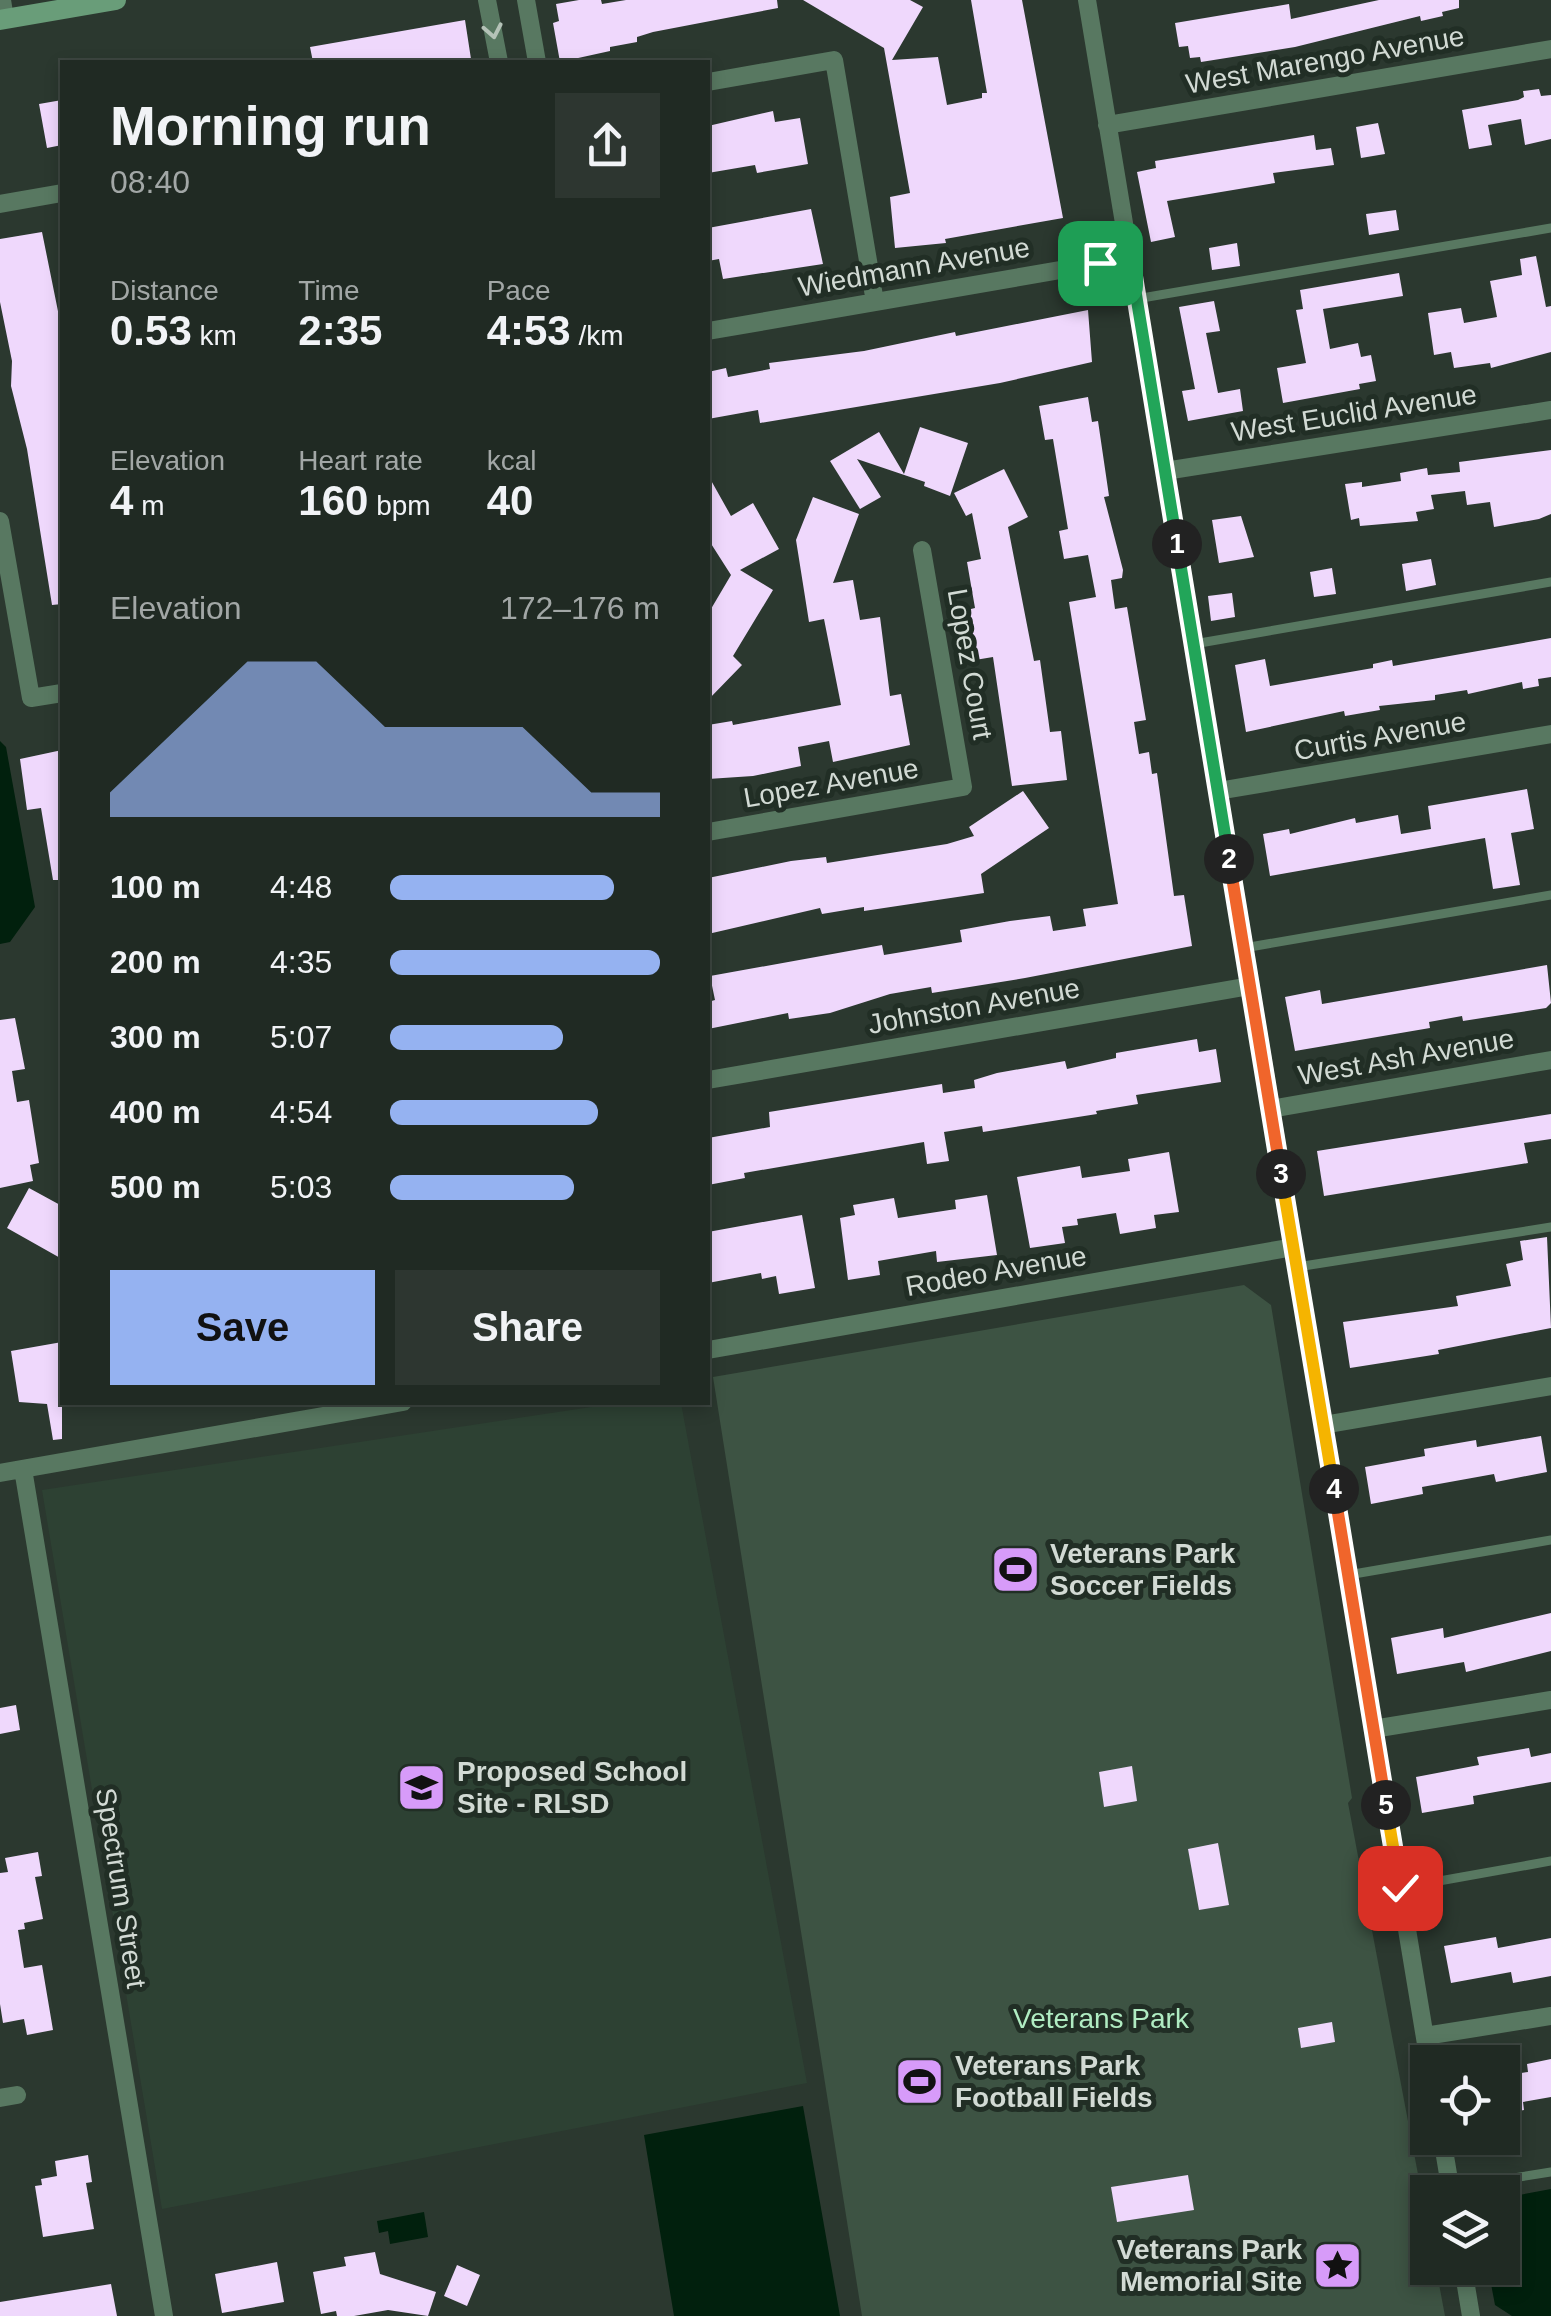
<!DOCTYPE html>
<meta charset="utf-8">
<style>
body{margin:0;font-family:Helvetica,sans-serif;background:#2d3630;color:#f1f3f6;height:100vh;display:flex;flex-direction:column;font-size:38px;white-space:nowrap}
*{box-sizing:border-box;margin:0}
p{font-size:32px;color:#a2a7a6}
.icon{flex:none;width:55px;height:55px;fill:none;stroke:currentColor;stroke-width:2;stroke-linecap:round;stroke-linejoin:round}
.map{position:relative;flex:1;overflow:hidden}
.panel{position:absolute;left:60px;top:60px;width:650px;height:1345px;display:flex;flex-direction:column;background:#202a23;border-radius:0px;box-shadow:0 5px 15px #0003,0 0 0 2px #3d4641}
.panel>*{flex:none}
.fabs{position:absolute;left:1410px;top:2045px;display:grid;gap:20px}
.fabs a{display:grid;place-items:center;width:110px;height:110px;border-radius:0px;background:#202a23;box-shadow:0 5px 15px #0003,0 0 0 2px #3d4641;font-size:50px}
.pin{position:absolute;display:grid;place-items:center;width:85px;height:85px;color:#fff;margin:-42px;border-radius:20px;box-shadow:0 5px 15px #0006}
.km{position:absolute;width:50px;height:50px;margin:-25px;border-radius:50%;background:#222;color:#fff;font-size:28px;line-height:50px;text-align:center}
.round{display:grid;place-items:center;flex:none;width:105px;height:105px;border-radius:0px;background:#2d3630}
.head{display:flex;align-items:center;justify-content:space-between;height:170px;padding:0 50px}
h1{font-size:55px;font-weight:700;line-height:75px}
.metrics{display:grid;grid-template-columns:repeat(3,1fr);gap:15px;height:170px;padding:10px 50px}
.metrics div{display:grid;align-content:center}
.metrics b{font-size:42px;font-weight:700}
.metrics small{font-size:28px;font-weight:400}
.metrics p{font-size:28px}
.chart{height:280px;padding:20px 50px}
.chart p{display:flex;justify-content:space-between}
.chart svg{width:100%;height:180px;margin-top:10px;fill:#95b2f1;opacity:.7}
.button{display:flex;gap:20px;margin-top:auto;padding:20px 50px}
.button a{flex:1;height:115px;border-radius:0px;background:#95b2f1;color:#111;font-size:40px;font-weight:700;line-height:115px;text-align:center}
.button a+a{background:#2d3630;color:#f1f3f6}
ul{padding:0 50px;list-style:none;font-size:32px}
li{display:grid;grid-template-columns:160px 120px 1fr;align-items:center;height:75px}
li i{height:25px;border-radius:12px;background:#95b2f1}
.map>svg:first-child{display:block}
.built{fill:#2d4133}
.green{fill:#3d5343}
.water{fill:#01200d}
.building{fill:#efd8fc}
.lines{fill:none;stroke-linecap:round;stroke-linejoin:round}
.lane{stroke:#587861;stroke-width:9}
.street{stroke:#587861;stroke-width:18}
.secondary{stroke:#699d79;stroke-width:20}
.oneway{stroke:#b4c2b7}
.split-1-casing{stroke:#fff;stroke-width:20}
.split-2-casing{stroke:#fff;stroke-width:20}
.split-3-casing{stroke:#fff;stroke-width:20}
.split-4-casing{stroke:#fff;stroke-width:20}
.split-5-casing{stroke:#fff;stroke-width:20}
.split-6-casing{stroke:#fff;stroke-width:20}
.split-1{stroke:#22a559;stroke-width:12}
.split-2{stroke:#22a559;stroke-width:12}
.split-3{stroke:#f0652b;stroke-width:12}
.split-4{stroke:#f5b400;stroke-width:12}
.split-5{stroke:#f0652b;stroke-width:12}
.split-6{stroke:#f5b400;stroke-width:12}
.labels{text-anchor:middle;dominant-baseline:central;stroke-width:10;stroke-linejoin:round;paint-order:stroke}
.street-label{font-size:28px;fill:#d2dad4;stroke:#212e25}
.poi-label{font-size:28px;font-weight:bold;fill:#d2dad4;stroke:#212e25;text-anchor:start}
.park-label{font-size:28px;fill:#b0ecc2;stroke:#212e25}
</style>
<div class="map">
<svg width="1551" height="2316" viewBox="0 0 1551 2316">
<rect width="100%" height="100%" fill="#2b382f"/>
<!-- built -->
<path class="built" d="M618 1403H681L807 2083 162 2209 42 1490Z"/>
<!-- green -->
<path class="green" d="M1244 1285 1271 1305 1352 1798 1348 1803 1427 2222 1428 2268H1436L1445 2316H862L713 1377Z"/>
<!-- water -->
<path class="water" d="M0 741 6 747 35 907 10 942 0 944Z
M803 2106 840 2316H674L644 2135Z
M1551 2189V2316H1512L1495 2305 1488 2268H1502L1503 2198Z
M424 2212 428 2237 390 2244 388 2231 379 2233 377 2221Z"/>
<!-- building -->
<path class="building" d="M579 0H601L602 4 626 0H777L778 8 653 32 637 37V42L610 47V51L560 62 553 23 559 21 556 4Z
M803 0H910L923 7 892 60 938 57 947 105 982 98V93H987L971 0H1022L1063 218 945 239 946 243 895 248 890 197 910 193 884 48Z
M1379 0H1459V8L1442 12 1443 16 1421 21 1420 16 1295 47 1201 62 1200 57 1190 58 1188 46 1179 47 1175 23 1289 4 1291 19Z
M465 20 471 59 313 62 310 47Z
M1539 89 1541 96 1551 95V139L1525 145 1521 119 1488 125 1492 145 1469 149 1462 110 1518 100 1524 97 1523 91Z
M62 100V145L47 148 39 104Z
M773 111 775 122 800 118 808 164 757 173 755 165 708 173V126Z
M1378 123 1385 154 1361 158 1356 127Z
M1314 135 1316 150 1331 148 1334 165 1273 173 1275 183 1167 201 1175 237 1151 242 1137 172 1156 168 1155 161Z
M811 209 823 264 723 279 719 259 708 261V228Z
M1396 210 1399 230 1369 235 1366 214Z
M42 232 62 331V604L52 605 27 449 11 386 12 361 0 302V239Z
M1237 243 1240 266 1212 270 1209 248Z
M1536 256 1546 307 1551 306V352L1491 368 1490 363 1454 368 1451 352 1434 355 1428 313 1461 308 1464 323 1497 317 1490 281 1522 275 1520 259Z
M1399 273 1403 296 1323 309 1330 349 1358 343 1361 357 1371 355 1376 381 1359 384 1360 389 1283 403 1277 368 1306 363 1296 310 1303 309 1300 290Z
M1214 301 1220 331 1206 333 1218 393 1240 389 1243 411 1188 421 1182 391 1195 389 1179 307Z
M1088 310 1092 362 1000 383 760 423 758 410 708 419V372L726 368 728 377 770 369 769 363 864 351 955 332 956 336Z
M1088 397 1092 422 1098 421 1109 496 1104 497 1123 570 1122 578 1111 580 1115 609 1127 607 1146 720 1134 722 1139 754 1149 752 1152 774 1157 773 1174 896 1184 895 1192 946 1025 978 932 993 931 987 890 994 830 1013 789 1019 788 1013 708 1029V1002L715 1000 710 976 882 945 884 955 962 942 960 930 1010 921 1050 916 1053 931 1086 926 1083 909 1118 904 1069 602 1096 597 1088 555 1064 559 1059 531 1068 529 1053 439 1045 440 1039 406Z
M920 427 968 443 950 496 924 486 925 482 857 459 881 497 860 509 830 461 879 432 904 474Z
M1551 450V514L1539 519 1494 527 1490 502 1467 505 1465 491 1431 495 1434 509 1416 512 1418 521 1360 526 1359 518 1351 520 1345 484 1362 482V487L1401 481 1400 473 1427 468 1428 475 1460 472 1459 462Z
M1004 469 1028 517 1008 527 1034 661 1040 660 1050 732 1061 731 1067 780 1012 786 993 657 975 660 967 610 975 608 967 562 981 559 972 513 966 516 954 493Z
M708 475 731 516 753 503 779 549 740 570 773 590 733 656 742 665 708 700V614L731 575 708 539Z
M813 497 859 514 833 583 853 580 860 620 880 617 890 696 901 694 910 745 833 762 829 741 798 747 801 766 753 776 708 779V725L732 721 733 725 841 705 824 619 809 622 796 540Z
M1241 516 1254 557 1219 563 1212 520Z
M1431 559 1436 585 1406 591 1402 564Z
M1332 568 1336 594 1314 597 1310 572Z
M1232 593 1235 617 1211 621 1208 596Z
M1551 638V677L1538 679 1539 686 1523 689 1522 682 1468 694 1467 690 1435 695V700L1379 706 1380 710 1345 716 1344 711 1246 732 1235 665 1265 659 1270 686 1373 668V664L1392 660 1393 666Z
M62 750V880H53L41 808 27 810 20 759Z
M1527 789 1534 829 1511 833 1520 885 1493 889 1485 838 1270 876 1263 834 1289 829 1290 834 1355 818 1356 823 1398 815 1401 834 1431 829 1428 806Z
M1023 791 1049 828 981 874 984 893 864 911V907L822 914 820 908 708 934V878L791 861 826 857 827 863 947 844 974 836 969 827Z
M1547 965 1551 1003 1546 1008 1463 1021 1462 1016 1429 1022 1430 1028 1295 1051 1285 997 1320 990 1322 1004Z
M15 1018 25 1069 12 1071 17 1102 29 1100 39 1163 30 1165 33 1181 0 1188V1020Z
M1197 1039 1199 1052 1216 1049 1221 1082 1136 1095 1138 1104 1096 1111 1097 1114 983 1132 982 1126 944 1132 949 1161 927 1164 924 1142 744 1173 745 1178 708 1185V1138L770 1127 769 1112 942 1084 943 1093 975 1088 974 1080 997 1073 1065 1061 1067 1069 1116 1058V1053Z
M1551 1114V1139L1524 1143 1528 1163 1324 1196 1317 1151Z
M1169 1152 1179 1212 1154 1215 1156 1228 1120 1234 1116 1213 1077 1219 1078 1225 1062 1227 1065 1243 1030 1248 1017 1177 1080 1166 1082 1178 1130 1171 1128 1159Z
M29 1188 62 1206V1259L7 1228Z
M987 1195 997 1255 937 1262 936 1251 878 1261 880 1275 848 1280 840 1218 855 1215 853 1205 894 1198 898 1218 956 1209 955 1200Z
M802 1215 815 1288 779 1294 776 1276 762 1279 761 1273 708 1283V1232Z
M1547 1237 1551 1328 1438 1350 1439 1354 1350 1368 1343 1322 1458 1306 1456 1296 1511 1286 1506 1264 1523 1260 1520 1241Z
M62 1342V1439L53 1440 47 1404 19 1402 11 1351Z
M1541 1436 1547 1472 1496 1482 1494 1474 1422 1487 1423 1494 1371 1504 1365 1467 1425 1456 1424 1449 1476 1440 1477 1447Z
M1551 1613V1651L1466 1672 1464 1662 1397 1674 1391 1638 1443 1628 1444 1638Z
M16 1705 20 1730 0 1734V1708Z
M1529 1748 1531 1757 1551 1753V1782L1473 1796 1474 1804 1422 1813 1416 1777 1479 1765 1477 1757Z
M1132 1766 1137 1801 1104 1807 1099 1772Z
M1218 1843 1229 1905 1199 1910 1188 1849Z
M38 1852 42 1876 35 1877 43 1919 24 1923 25 1929 18 1930 24 1968 42 1965 53 2030 27 2035 24 2019 3 2023 0 2004V1873L8 1872 5 1858Z
M1496 1937 1498 1948 1551 1938V1976L1513 1983 1511 1972 1451 1983 1444 1946Z
M1332 2022 1335 2042 1301 2048 1298 2028Z
M1551 2059V2097L1523 2102 1524 2110 1502 2114V2076L1528 2072 1527 2064Z
M88 2155 92 2182 86 2183 94 2229 43 2237 35 2186 42 2185 41 2179 57 2176 55 2161Z
M1188 2175 1194 2210 1117 2222 1111 2187Z
M375 2252 380 2274 436 2292 428 2316 388 2310 354 2316H337L336 2311 321 2314 313 2272 346 2266 344 2257Z
M277 2262 284 2302 222 2313 215 2274Z
M457 2265 480 2275 467 2306 444 2296Z
M111 2284 117 2316H0V2302Z"/>
<g class="lines">
<!-- lane -->
<path class="lane" d="M1136 299 1551 228
M1194 644 1551 582
M1244 948 1551 895
M1297 1267 1551 1227
M1348 1575 1551 1540
M1400 1888 1551 1861
M1450 2188 1551 2172"/>
<!-- street -->
<path class="street" d="M2 0 5 19
M487 0 499 62
M526 0 537 62
M1087 0 1429 2062
M708 82 834 60 875 302
M1107 125 1551 49
M0 204 62 193
M708 331 1130 258
M1165 471 1551 410
M0 521 31 698 62 693
M1218 791 1551 734
M708 832 963 787 922 550
M708 1080 1250 986
M1271 1109 1551 1060
M708 1350 1294 1247
M1323 1425 1551 1386
M23 1469 164 2316
M0 1473 403 1402
M1373 1729 1551 1700
M1425 2036 1551 2016
M0 2098 17 2095
M1442 2138 1451 2192
M1463 2268 1471 2316"/>
<!-- secondary -->
<path class="secondary" d="M0 20 116 0"/>
</g>
<!-- one-way arrows -->
<defs><path id="oneway-chevron" d="M-2-3.5L2.5 0L-2 3.5" fill="none" stroke-width="1.6" stroke-linecap="round" stroke-linejoin="round" transform="scale(2.5)"/></defs>
<use class="oneway" href="#oneway-chevron" transform="translate(493 31) rotate(79)"/>
<g class="lines">
<defs>
<path id="split-1" d="M1100 263 1130 258 1177 544"/>
<path id="split-2" d="M1177 544 1229 859"/>
<path id="split-3" d="M1229 859 1281 1174"/>
<path id="split-4" d="M1281 1174 1334 1489"/>
<path id="split-5" d="M1334 1489 1386 1805"/>
<path id="split-6" d="M1386 1805 1400 1888"/>
</defs>
<!-- split-1 casing -->
<use href="#split-1" class="split-1-casing"/>
<!-- split-2 casing -->
<use href="#split-2" class="split-2-casing"/>
<!-- split-3 casing -->
<use href="#split-3" class="split-3-casing"/>
<!-- split-4 casing -->
<use href="#split-4" class="split-4-casing"/>
<!-- split-5 casing -->
<use href="#split-5" class="split-5-casing"/>
<!-- split-6 casing -->
<use href="#split-6" class="split-6-casing"/>
<!-- split-1 -->
<use href="#split-1" class="split-1"/>
<!-- split-2 -->
<use href="#split-2" class="split-2"/>
<!-- split-3 -->
<use href="#split-3" class="split-3"/>
<!-- split-4 -->
<use href="#split-4" class="split-4"/>
<!-- split-5 -->
<use href="#split-5" class="split-5"/>
<!-- split-6 -->
<use href="#split-6" class="split-6"/>
</g>
<!-- icons -->
<defs>
<symbol id="stadium-square" viewBox="-11 -11 22 22"><rect x="-9" y="-9" width="18" height="18" rx="4" fill="#d79bf9" stroke="#212e25"/><path d="M0-5a6.5 5 0 1 0 0 10a6.5 5 0 1 0 0-10ZM-3.5-1.8h7v3.6h-7Z" fill="#111"/></symbol>
<symbol id="school-square" viewBox="-11 -11 22 22"><rect x="-9" y="-9" width="18" height="18" rx="4" fill="#d79bf9" stroke="#212e25"/><path d="M0-5L7-2L0 1L-7-2ZM-4 1L0 2.5L4 1V4Q0 6-4 4Z" fill="#111"/></symbol>
<symbol id="sight-square" viewBox="-11 -11 22 22"><rect x="-9" y="-9" width="18" height="18" rx="4" fill="#d79bf9" stroke="#212e25"/><path d="M0-6L1.8-2.2L6-1.7L2.9 1.2L3.7 5.4L0 3.3L-3.7 5.4L-2.9 1.2L-6-1.7L-1.8-2.2Z" fill="#111"/></symbol>
</defs>
<g fill-rule="evenodd">
<use href="#stadium-square" x="988" y="1542" width="55" height="55"/>
<use href="#school-square" x="394" y="1760" width="55" height="55"/>
<use href="#stadium-square" x="892" y="2054" width="55" height="55"/>
<use href="#sight-square" x="1310" y="2238" width="55" height="55"/>
</g>
<g class="labels">
<!-- street labels -->
<g class="street-label">
<text transform="translate(1325 60) rotate(-10)">West Marengo Avenue</text>
<text transform="translate(914 267) rotate(-10)">Wiedmann Avenue</text>
<text transform="translate(1354 413) rotate(-9)">West Euclid Avenue</text>
<text transform="translate(970 664) rotate(80)">Lopez Court</text>
<text transform="translate(1380 736) rotate(-10)">Curtis Avenue</text>
<text transform="translate(831 783) rotate(-10)">Lopez Avenue</text>
<text transform="translate(974 1006) rotate(-10)">Johnston Avenue</text>
<text transform="translate(1406 1057) rotate(-10)">West Ash Avenue</text>
<text transform="translate(996 1271) rotate(-10)">Rodeo Avenue</text>
<text transform="translate(121 1888) rotate(81)">Spectrum Street</text>
</g>
<!-- poi labels -->
<g class="poi-label">
<text x="1050" y="1553">Veterans Park<tspan x="1050" dy="32">Soccer Fields</tspan></text>
<text x="457" y="1771">Proposed School<tspan x="457" dy="32">Site - RLSD</tspan></text>
<text x="955" y="2065">Veterans Park<tspan x="955" dy="32">Football Fields</tspan></text>
<text x="1302" y="2249" text-anchor="end">Veterans Park<tspan x="1302" dy="32">Memorial Site</tspan></text>
</g>
<!-- park labels -->
<g class="park-label">
<text x="1101" y="2018">Veterans Park</text>
</g>
</g>
</svg>
<div class="fabs">
<a><svg class="icon" aria-label="locate" viewBox="0 0 24 24"><circle cx="12" cy="12" r="6"/><path d="M12 2v4M12 18v4M2 12h4M18 12h4"/></svg></a>
<a><svg class="icon" aria-label="layers" viewBox="0 0 24 24"><path d="M12 4l9 5-9 5-9-5zM3 14l9 5 9-5"/></svg></a>
</div>
<div class="pin" style="left:1100px;top:263px;background:#1e9e55"><svg class="icon" aria-label="arrive" viewBox="0 0 24 24"><path d="M6 21V4h12l-3 4 3 4H6"/></svg></div>
<div class="pin" style="left:1400px;top:1888px;background:#d93025"><svg class="icon" aria-label="check" viewBox="0 0 24 24"><path d="M5 12l5 5 9-10"/></svg></div>
<b class="km" style="left:1177px;top:544px">1</b>
<b class="km" style="left:1229px;top:859px">2</b>
<b class="km" style="left:1281px;top:1174px">3</b>
<b class="km" style="left:1334px;top:1489px">4</b>
<b class="km" style="left:1386px;top:1805px">5</b>
<section class="panel">
<div class="head"><div><h1>Morning run</h1><p>08:40</p></div><a class="round"><svg class="icon" aria-label="share" viewBox="0 0 24 24"><path d="M12 15V3M7 8l5-5 5 5M5 13v7h14v-7"/></svg></a></div>
<div class="metrics">
<div><p>Distance</p><b>0.53<small> km</small></b></div>
<div><p>Time</p><b>2:35</b></div>
<div><p>Pace</p><b>4:53<small> /km</small></b></div>
</div>
<div class="metrics">
<div><p>Elevation</p><b>4<small> m</small></b></div>
<div><p>Heart rate</p><b>160<small> bpm</small></b></div>
<div><p>kcal</p><b>40</b></div>
</div>
<div class="chart"><p><span>Elevation</span>172–176 m</p>
<svg viewBox="0 0 160 44" preserveAspectRatio="none"><path d="M0 44V38L10 30L20 22L30 14L40 6L50 6L60 6L70 14L80 22L90 22L100 22L110 22L120 22L130 30L140 38L150 38L160 38V44z"/></svg>
</div>
<ul>
<li><b>100 m</b>4:48<i style="width:83%"></i></li>
<li><b>200 m</b>4:35<i style="width:100%"></i></li>
<li><b>300 m</b>5:07<i style="width:64%"></i></li>
<li><b>400 m</b>4:54<i style="width:77%"></i></li>
<li><b>500 m</b>5:03<i style="width:68%"></i></li>
</ul>
<div class="button"><a>Save</a><a>Share</a></div>
</section>
</div>
